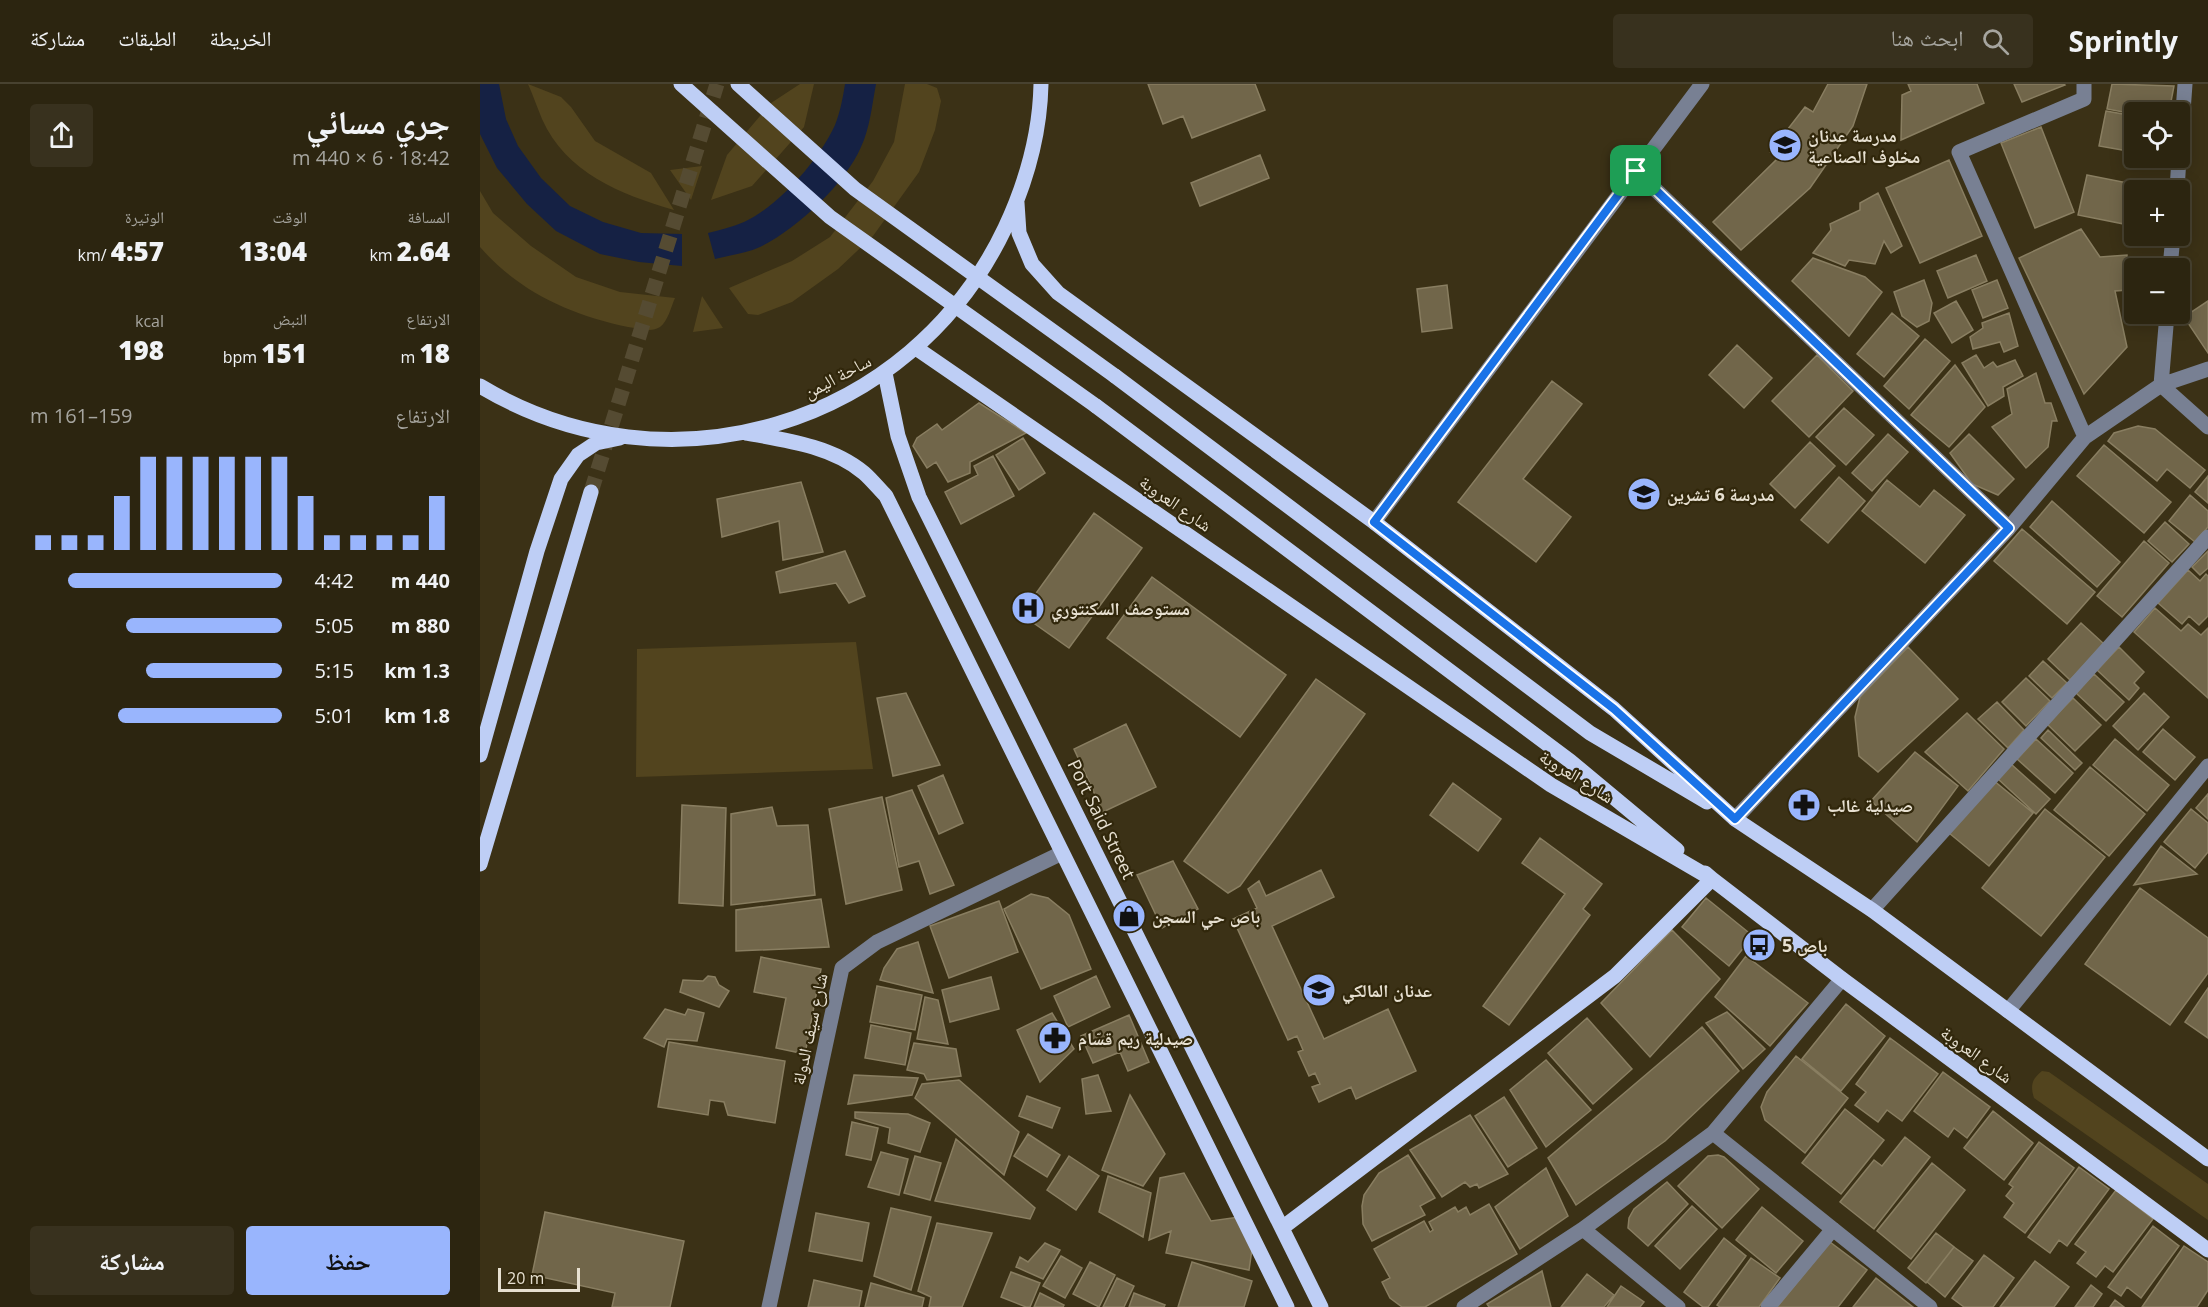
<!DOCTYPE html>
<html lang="ar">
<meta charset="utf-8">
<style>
body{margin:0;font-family:"Open Sans","Noto Naskh Arabic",sans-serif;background:#38311e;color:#f1f3f6;direction:rtl;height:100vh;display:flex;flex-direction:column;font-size:22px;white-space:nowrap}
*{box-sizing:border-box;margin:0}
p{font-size:20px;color:#a6a59f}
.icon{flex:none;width:33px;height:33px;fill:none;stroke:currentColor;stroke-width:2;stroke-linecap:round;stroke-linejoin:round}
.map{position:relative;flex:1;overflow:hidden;direction:ltr}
.sheet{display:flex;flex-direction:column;background:#2c2510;width:480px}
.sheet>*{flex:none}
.tools{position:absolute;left:1644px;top:18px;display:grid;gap:12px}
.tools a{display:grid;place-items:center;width:66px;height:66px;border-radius:6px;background:#2c2510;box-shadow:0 3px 15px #0003,0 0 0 2px #484230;font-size:30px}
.scale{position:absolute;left:18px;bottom:15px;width:82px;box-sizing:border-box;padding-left:6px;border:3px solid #e7e0d1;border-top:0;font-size:16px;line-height:21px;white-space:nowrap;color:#e7e0d1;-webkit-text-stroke:4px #31270b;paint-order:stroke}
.pin{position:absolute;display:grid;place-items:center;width:51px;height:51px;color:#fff;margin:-26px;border-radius:12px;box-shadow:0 3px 9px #0006}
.round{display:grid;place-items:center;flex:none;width:63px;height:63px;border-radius:6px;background:#38311e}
.head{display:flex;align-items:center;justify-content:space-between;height:102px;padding:0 30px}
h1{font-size:33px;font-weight:800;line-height:45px}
.metrics{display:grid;grid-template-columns:repeat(3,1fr);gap:9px;height:102px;padding:6px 30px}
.metrics div{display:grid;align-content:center}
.metrics b{font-size:26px;font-weight:800}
.metrics small{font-size:16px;font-weight:400}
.metrics p{font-size:16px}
.chart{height:168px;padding:12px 30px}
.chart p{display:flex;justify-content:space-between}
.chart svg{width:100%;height:108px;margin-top:6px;stroke:#99b5fd;stroke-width:6}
.button{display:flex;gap:12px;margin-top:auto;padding:12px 30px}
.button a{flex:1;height:69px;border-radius:6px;background:#99b5fd;color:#111;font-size:24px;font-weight:800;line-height:69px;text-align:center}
.button a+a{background:#38311e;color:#f1f3f6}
ul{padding:0 30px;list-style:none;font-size:20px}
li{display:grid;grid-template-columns:96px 72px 1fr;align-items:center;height:45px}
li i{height:15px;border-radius:8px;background:#99b5fd}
header{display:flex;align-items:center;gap:36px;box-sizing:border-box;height:84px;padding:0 30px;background:#2c2510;border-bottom:2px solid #484230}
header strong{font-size:28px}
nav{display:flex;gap:33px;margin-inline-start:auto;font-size:21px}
.search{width:420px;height:54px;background:#38311e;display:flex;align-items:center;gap:15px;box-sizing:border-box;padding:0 21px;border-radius:6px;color:#a6a59f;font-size:22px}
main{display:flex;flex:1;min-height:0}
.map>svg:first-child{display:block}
.green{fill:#52441e}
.water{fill:#152144}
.building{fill:#71664a;stroke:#897e61;stroke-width:1.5}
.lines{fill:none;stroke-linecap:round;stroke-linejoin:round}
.major-tunnel{stroke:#554b32;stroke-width:15;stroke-dasharray:15 8;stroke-linecap:butt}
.minor{stroke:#788093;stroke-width:15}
.major{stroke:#becef5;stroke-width:15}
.major-bridge{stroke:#becef5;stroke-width:15}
.route-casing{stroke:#fff;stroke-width:12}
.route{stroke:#1a73e8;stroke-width:8}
.labels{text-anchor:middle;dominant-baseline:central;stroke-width:4.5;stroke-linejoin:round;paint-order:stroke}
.poi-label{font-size:18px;font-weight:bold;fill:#e7e0d1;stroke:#31270b;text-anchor:start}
.street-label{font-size:18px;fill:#e7e0d1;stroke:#31270b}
</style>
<header>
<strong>Sprintly</strong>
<div class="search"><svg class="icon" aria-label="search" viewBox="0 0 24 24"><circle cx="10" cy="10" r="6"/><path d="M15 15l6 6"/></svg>ابحث هنا</div>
<nav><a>الخريطة</a><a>الطبقات</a><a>مشاركة</a></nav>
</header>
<main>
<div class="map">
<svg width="1728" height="1223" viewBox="0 0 1728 1223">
<rect width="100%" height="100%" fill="#3b3116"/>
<!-- green -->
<path class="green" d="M48 0 81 13 91 23 115 57 171 89 194 126C140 110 86 89 62 35 57 23 53 11 48 0Z
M320 0H334L324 43 272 102 231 116 247 71 291 19Z
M425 0H447L457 4 461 17 455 46 439 88 393 152 358 185 312 218 278 231 268 230 249 204 312 177 350 153 393 97 414 58Z
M222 82 211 116 190 86Z
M0 107 13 129 51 162 96 193 140 208 195 214C191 223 188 237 180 243 171 249 158 244 148 243 91 231 39 208 0 163Z
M222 212 243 244 213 248Z
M376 558 393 685 156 693 157 565Z
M1562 987 1569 988 1728 1100V1136L1554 1014C1550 1001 1552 995 1562 987Z"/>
<!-- water -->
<path class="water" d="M0 0H19L26 35 38 62 61 94 90 122 123 138 161 149 202 150V182L159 178 120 170 76 147 47 120 17 84 0 50Z
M365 0H396C392 21 390 44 381 63 365 100 317 145 280 163 267 169 250 171 235 175L228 149C240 146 252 143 264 138 299 122 339 76 355 41 360 29 363 13 365 0Z"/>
<!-- building -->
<path class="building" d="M668 0H775L785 26 712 54 703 32 683 40Z
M1348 0H1387L1373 42 1330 104 1261 166 1233 138 1298 74 1290 68 1325 23 1333 28Z
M1428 0H1497L1504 19 1421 56 1422 11 1431 7Z
M1534 0H1584L1585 1 1542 18Z
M1632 0 1694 2 1689 28 1654 30 1627 25Z
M1626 27 1654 32V68L1619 62Z
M1561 43 1594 128 1555 144 1521 59Z
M780 71 789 94 720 122 711 99Z
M1469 76 1502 152 1440 179 1406 104Z
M1607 91 1653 100 1644 140 1598 131Z
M1398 109 1422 162 1411 169 1404 157 1395 180 1369 176 1365 182 1333 169 1351 146 1350 140 1380 126V119Z
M1601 145 1620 173 1647 171 1648 206 1635 207 1647 263 1604 310 1539 174Z
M1496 171 1507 197 1468 214 1457 187Z
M1333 174 1385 193 1402 208 1369 252 1312 197Z
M1444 196 1452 219 1449 237 1437 243 1422 232 1414 208Z
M1517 196 1528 224 1503 234 1492 206Z
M967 201 972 244 942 248 937 205Z
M1476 217 1493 246 1472 259 1454 229Z
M1728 217V269L1704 233Z
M1412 229 1439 252 1404 293 1377 270Z
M1529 229 1538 262 1524 268 1520 258 1493 265 1490 253 1503 244 1502 239Z
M1445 255 1470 277 1429 325 1404 302Z
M1257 261 1292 294 1264 324 1229 291Z
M1337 271 1373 307 1329 353 1292 317Z
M1496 271 1504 284 1513 278 1517 283 1535 276 1543 292 1523 303 1524 312 1508 322 1482 279Z
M1475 281 1505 323 1469 363 1431 331Z
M1556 289 1565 319H1571L1577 337H1572L1568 363 1546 384 1512 343 1532 330 1527 305Z
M1072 297 1102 320 1043 395 1091 433 1056 478 978 418Z
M499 319 546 349 490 378V389L468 398 456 378 447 384 433 362 437 354 457 340 462 346Z
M1364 324 1394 351 1366 381 1336 353Z
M1658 342 1675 345 1725 386 1710 404 1687 385 1677 397 1628 357 1634 349Z
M1408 350 1428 368 1392 407 1372 389Z
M1489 350 1534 395 1518 411 1492 400 1470 369Z
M543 354 565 389 539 406 516 371Z
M1330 358 1355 382 1315 424 1290 400Z
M1624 361 1691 418 1664 449 1597 392Z
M513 372 534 412 481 440 465 408 498 391 494 382Z
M1728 392V419L1715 408Z
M1359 393 1385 417 1348 459 1321 436Z
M1407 396 1440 423 1454 406 1485 431 1445 479 1382 427Z
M321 398 343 468 303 476 299 437 242 453 237 415Z
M1710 411 1728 427V443L1715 458 1689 437Z
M1572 417 1640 478 1617 503 1550 443Z
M614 429 662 464 589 564 541 530Z
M1685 438 1709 460 1692 478 1668 457Z
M1542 445 1615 508 1587 540 1514 477Z
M1664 457 1689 479 1642 533 1617 512Z
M365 467 385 512 369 519 356 499 300 509 296 488Z
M1728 467V484L1720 491 1712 483Z
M1708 486 1720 497 1726 490 1728 492V532L1719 541 1709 532 1702 540 1678 519Z
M672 493 806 591 760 653 627 554Z
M1675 524 1701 547 1708 540 1721 551 1728 544V614L1654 548Z
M1601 539 1624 560 1590 596 1568 575Z
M1428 563 1478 615 1398 688 1379 672 1375 633 1380 613Z
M1639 563 1664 588 1654 599 1659 604 1649 616 1617 586Z
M1563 577 1587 599 1572 614 1549 592Z
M1614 590 1644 618 1626 637 1596 609Z
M1546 594 1570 617 1546 642 1522 618Z
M836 595 885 630 760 802 748 809 704 777Z
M426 609 460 681 413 692 397 614Z
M1664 609 1689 633 1658 666 1633 642Z
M1593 614 1621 641 1595 667 1567 640Z
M1517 618 1544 646 1528 664 1498 635Z
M1487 629 1524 665 1488 707 1445 668Z
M646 640 676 703 623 728 594 665Z
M1683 645 1715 673 1695 696 1663 668Z
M1568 646 1602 679 1595 686 1561 654Z
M1556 655 1593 689 1575 709 1537 675Z
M1635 655 1689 701 1667 727 1613 681Z
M1435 668 1478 702 1437 758 1391 717Z
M1531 680 1570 715 1556 730 1518 695Z
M1610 683 1665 730 1629 772 1574 726Z
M463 691 483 739 459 750 438 702Z
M1513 696 1553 729 1509 782 1469 749Z
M973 699 1021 735 998 767 950 731Z
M432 706 474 801 450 810 439 777 419 783 406 714Z
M1728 710V735L1716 724Z
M402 713 422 806 366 820 349 725Z
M202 721 246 724 243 822 199 819Z
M292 723 297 742 328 741 335 811 251 821V730Z
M1565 725 1625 773 1561 852 1502 804Z
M1711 725 1728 739V768L1715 784 1684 758Z
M1060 754 1122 800 1103 825 1110 831 1029 941 1003 922 1085 810 1042 779Z
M1681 762 1717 790 1654 801Z
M693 777 718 825 682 844 657 791Z
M841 786 854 813 792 842 844 955 908 925 936 987 876 1015 871 1003 839 1018 832 1003 840 1000 835 989 829 992 818 968 823 966 817 952 808 956 753 835 777 824 768 805 779 797 786 812Z
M1660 804 1728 854V889L1690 941 1605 880Z
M551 810 568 814 589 831 611 885 561 905 524 825Z
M1226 814 1273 852 1249 882 1202 843Z
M341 815 349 863 256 867V826Z
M519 817 538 868 469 894 450 842Z
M1192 846 1240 895 1170 973 1121 919Z
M438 858 453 909 400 896 404 884 417 865Z
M1266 872 1328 919 1290 962 1235 913Z
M281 873 341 885 325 970 296 964 306 914 274 908Z
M228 892 235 893 239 901 249 907 239 923 200 908 203 896 223 897Z
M616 892 630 923 588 943 574 912Z
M511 893 519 925 470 938 462 906Z
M397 902 442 911 435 946 390 938Z
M1728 904V954L1705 938Z
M445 913 458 916 468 960 437 955Z
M1366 920 1405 952 1361 1007 1322 975Z
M185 925 205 931 208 925 224 929 217 957 187 955 184 963 164 954Z
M1247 928 1285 965 1263 985 1226 939Z
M572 929 594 965 560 998 537 946Z
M649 931 669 978 648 987 640 968 613 979 601 952Z
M1107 934 1152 985 1113 1020 1068 969Z
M391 941 431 949 425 981 385 974Z
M1222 943 1259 987 1185 1057 1096 1121 1068 1074Z
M1410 954 1458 990 1422 1037 1407 1026 1398 1038 1375 1021 1386 1008 1376 1000Z
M189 958 305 977 295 1039 248 1031 244 1018 230 1016 228 1031 178 1023Z
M434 959 476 965 481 992 447 996 444 990 427 986Z
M1316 972 1368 1014 1325 1069 1285 1036 1281 1023 1287 1008Z
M1066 976 1111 1026 1066 1063 1030 1006Z
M1463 988 1510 1023 1487 1054 1474 1044 1468 1053 1434 1027Z
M374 991 438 994 432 1011 368 1020Z
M618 991 631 1027 606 1030 602 995Z
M479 996 539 1048 524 1091 435 1014 442 1000Z
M650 1011 685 1070 663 1102 622 1086Z
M547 1012 580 1024 572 1044 539 1032Z
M1024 1013 1057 1064 1028 1083 995 1032Z
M1365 1025 1404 1056 1361 1110 1322 1079Z
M1513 1027 1553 1059 1524 1096 1484 1064Z
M375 1028 428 1030 450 1039 440 1068 408 1059 410 1044 375 1034Z
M990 1031 1028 1090 999 1104 997 1100 990 1103 985 1098 962 1113 930 1066Z
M372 1038 398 1044 391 1076 366 1071Z
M548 1050 580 1071 567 1093 534 1072Z
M1425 1053 1450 1073 1394 1145 1360 1118 1394 1076 1402 1082Z
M476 1055 555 1124 550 1135 455 1117Z
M1559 1058 1594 1084 1545 1149 1524 1133 1534 1119 1526 1112 1533 1103 1529 1100Z
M401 1068 428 1075 419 1111 388 1103Z
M928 1071 955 1114 940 1122 945 1131 892 1157 883 1140 882 1122 884 1111 899 1089Z
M1238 1071 1244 1073 1279 1105 1242 1144 1198 1102 1228 1072Z
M435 1072 461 1079 450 1116 424 1109Z
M589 1072 619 1092 596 1126 567 1106Z
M1452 1079 1485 1106 1431 1175 1397 1147Z
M1599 1083 1629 1105 1587 1162 1579 1156 1570 1169 1548 1153Z
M1066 1084 1088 1132 1040 1165 1015 1123Z
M704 1089 731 1137 759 1133 772 1165 769 1186 686 1169 691 1147 669 1156 680 1094Z
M628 1092 671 1109 663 1153 619 1128Z
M1187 1098 1208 1120 1168 1162 1148 1144 1149 1134 1154 1125Z
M1636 1106 1673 1135 1633 1188 1625 1182 1616 1193 1597 1179 1606 1168 1595 1160Z
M1009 1120 1037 1170 945 1223H922L910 1214 902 1198 910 1194 894 1165 944 1137 950 1148 953 1146 949 1138 975 1123 978 1128 986 1123 990 1131Z
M1212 1122 1237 1145 1200 1185 1175 1162Z
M1282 1123 1323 1157 1296 1189 1256 1156Z
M411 1124 451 1133 431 1206 394 1192Z
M65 1128 204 1157 190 1223H132L135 1209 52 1191Z
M336 1129 389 1139 382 1177 329 1167Z
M457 1139 512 1149 482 1223H449L451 1213 438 1207Z
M1673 1142 1699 1162 1661 1214 1647 1203 1641 1212 1628 1203Z
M1456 1149 1474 1163 1446 1199 1428 1184Z
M1244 1154 1266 1172 1228 1223H1223L1204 1208Z
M1350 1158 1387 1186 1358 1223H1297Z
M565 1159 580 1166 563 1195 536 1183 540 1173 548 1178Z
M1704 1162 1728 1178V1206L1717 1223H1662Z
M1474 1163 1493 1177 1465 1213 1447 1198Z
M1504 1171 1534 1194 1513 1223H1484L1472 1214Z
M581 1172 602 1184 585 1214 563 1202Z
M1271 1174 1300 1194 1279 1223H1240L1237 1221Z
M1555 1177 1589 1203 1574 1223H1520Z
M610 1178 635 1191 619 1223 593 1210Z
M712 1178 772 1197 764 1223H698Z
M1062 1187 1071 1223H1009L1007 1220Z
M531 1188 560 1199 550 1223H546L521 1213Z
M1107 1190 1134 1211 1124 1223H1081Z
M637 1194 654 1202 644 1223H623Z
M1396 1194 1433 1223H1373Z
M334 1196 382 1207 379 1223H328Z
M391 1199 444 1214 442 1223H385Z
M1611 1201 1622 1210 1613 1223H1595Z
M1141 1202 1164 1218 1160 1223H1127Z
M560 1209 584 1221 583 1223H554Z
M654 1209 685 1221 684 1223H649Z
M1635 1216 1644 1223H1630Z"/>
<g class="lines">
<!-- major-tunnel -->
<path class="major-tunnel" d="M111 408 237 0"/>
<!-- minor -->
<path class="minor" d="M1604 0V15L1479 68 1605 353
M1700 70 1705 0
M1156 87 1529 444
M1697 106 1699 74
M1690 184 1693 152
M1687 230 1681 301 1728 343
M894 438 1222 0
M1255 735 1529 444 1605 353 1681 301 1728 285
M1392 826 1728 453
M1528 927 1728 682
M1233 1049 1450 1223
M1103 1145 1198 1223
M289 1223 362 884 397 858 582 769
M984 1223 1103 1145 1233 1049 1362 895
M1288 1223 1353 1145"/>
<!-- major -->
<path class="major" d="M537 119 539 149 552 180 578 209 894 438 1134 625 1255 735 1392 826 1728 1075
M436 264 1071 701 1232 795 1362 895 1728 1166
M405 289 418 352 439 413 841 1223
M635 292 1110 649 1227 718
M0 302C188 415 431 342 525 144 546 99 560 50 561 0
M616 322 1090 677 1197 766
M266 349C305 356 352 362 384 389 392 396 399 405 406 412L807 1223
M0 671 57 467 81 395 98 371 116 359 140 354
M0 780 111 408
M802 1144 1135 892 1232 795 1225 789"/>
<!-- major-bridge -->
<path class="major-bridge" d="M201 0 350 133 616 322
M258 0 375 105 635 292"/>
</g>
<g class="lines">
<defs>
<path id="route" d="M1156 87 1529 444 1255 735 1134 625 894 438Z"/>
</defs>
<!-- route casing -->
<use href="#route" class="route-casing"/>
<!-- route -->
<use href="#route" class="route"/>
</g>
<!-- icons -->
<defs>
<symbol id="school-disc" viewBox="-11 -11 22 22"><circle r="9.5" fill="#99b5fd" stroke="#31270b"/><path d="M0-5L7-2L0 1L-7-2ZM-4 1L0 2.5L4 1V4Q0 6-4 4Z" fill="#111"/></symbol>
<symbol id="hospital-disc" viewBox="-11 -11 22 22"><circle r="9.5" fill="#99b5fd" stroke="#31270b"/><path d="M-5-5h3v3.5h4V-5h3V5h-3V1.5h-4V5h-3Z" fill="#111"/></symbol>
<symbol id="pharmacy-disc" viewBox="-11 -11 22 22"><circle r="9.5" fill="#99b5fd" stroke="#31270b"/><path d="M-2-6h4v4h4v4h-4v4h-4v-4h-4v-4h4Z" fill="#111"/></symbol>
<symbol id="shop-disc" viewBox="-11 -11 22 22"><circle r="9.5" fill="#99b5fd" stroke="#31270b"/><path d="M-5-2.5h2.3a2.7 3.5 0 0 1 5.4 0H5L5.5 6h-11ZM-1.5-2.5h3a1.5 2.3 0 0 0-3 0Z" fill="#111"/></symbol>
<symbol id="bus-disc" viewBox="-11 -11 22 22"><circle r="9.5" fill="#99b5fd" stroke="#31270b"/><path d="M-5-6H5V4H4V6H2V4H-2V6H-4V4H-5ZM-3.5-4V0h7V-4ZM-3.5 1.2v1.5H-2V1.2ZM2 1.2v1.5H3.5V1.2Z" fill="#111"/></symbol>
</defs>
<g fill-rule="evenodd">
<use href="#school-disc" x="1286" y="42" width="38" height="38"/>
<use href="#school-disc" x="1145" y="391" width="38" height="38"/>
<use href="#hospital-disc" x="529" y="505" width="38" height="38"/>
<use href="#pharmacy-disc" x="1305" y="702" width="38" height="38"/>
<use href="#shop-disc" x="630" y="813" width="38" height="38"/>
<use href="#bus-disc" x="1260" y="842" width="38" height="38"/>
<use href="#school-disc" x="820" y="887" width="38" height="38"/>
<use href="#pharmacy-disc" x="556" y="935" width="38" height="38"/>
</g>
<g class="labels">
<!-- poi labels -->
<g class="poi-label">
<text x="1328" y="51">مدرسة عدنان<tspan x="1328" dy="21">مخلوف الصناعية</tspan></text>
<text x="1187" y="410">مدرسة 6 تشرين</text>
<text x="571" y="524">مستوصف السكنتوري</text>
<text x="1347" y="721">صيدلية غالب</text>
<text x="672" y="832">باص حي السجن</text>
<text x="1302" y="861">باص 5</text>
<text x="862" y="906">عدنان المالكي</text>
<text x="598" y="954">صيدلية ريم قسّام</text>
</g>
<!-- street labels -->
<g class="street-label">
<text transform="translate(357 292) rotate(-28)">ساحة اليمن</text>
<text transform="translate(696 419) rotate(35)">شارع العروبة</text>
<text transform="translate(1097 692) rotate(32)">شارع العروبة</text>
<text transform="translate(622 735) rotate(64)">Port Said Street</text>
<text transform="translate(329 945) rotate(-78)">شارع سيف الدولة</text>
<text transform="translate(1497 970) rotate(36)">شارع العروبة</text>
</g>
</g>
</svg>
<div class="tools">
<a><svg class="icon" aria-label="locate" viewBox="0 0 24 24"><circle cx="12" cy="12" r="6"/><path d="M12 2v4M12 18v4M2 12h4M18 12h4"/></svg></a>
<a>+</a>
<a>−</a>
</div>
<div class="scale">20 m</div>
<div class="pin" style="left:1156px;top:87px;background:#1e9e55"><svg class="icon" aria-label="arrive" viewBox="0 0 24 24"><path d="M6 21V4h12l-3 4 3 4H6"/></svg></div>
</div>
<section class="sheet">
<div class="head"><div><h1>جري مسائي</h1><p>18:42 · 6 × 440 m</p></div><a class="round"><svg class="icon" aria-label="share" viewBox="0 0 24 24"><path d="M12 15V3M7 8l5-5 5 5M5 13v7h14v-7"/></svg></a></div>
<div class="metrics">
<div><p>المسافة</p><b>2.64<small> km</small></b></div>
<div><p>الوقت</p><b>13:04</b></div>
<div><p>الوتيرة</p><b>4:57<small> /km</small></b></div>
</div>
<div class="metrics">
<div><p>الارتفاع</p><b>18<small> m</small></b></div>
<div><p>النبض</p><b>151<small> bpm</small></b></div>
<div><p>kcal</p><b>198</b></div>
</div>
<div class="chart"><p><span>الارتفاع</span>159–161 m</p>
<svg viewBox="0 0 160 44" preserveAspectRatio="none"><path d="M5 44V38M15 44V38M25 44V38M35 44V22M45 44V6M55 44V6M65 44V6M75 44V6M85 44V6M95 44V6M105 44V22M115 44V38M125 44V38M135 44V38M145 44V38M155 44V22"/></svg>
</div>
<ul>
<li><b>440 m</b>4:42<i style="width:85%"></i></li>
<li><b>880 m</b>5:05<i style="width:62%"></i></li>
<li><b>1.3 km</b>5:15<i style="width:54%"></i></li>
<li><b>1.8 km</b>5:01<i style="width:65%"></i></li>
</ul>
<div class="button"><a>حفظ</a><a>مشاركة</a></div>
</section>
</main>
